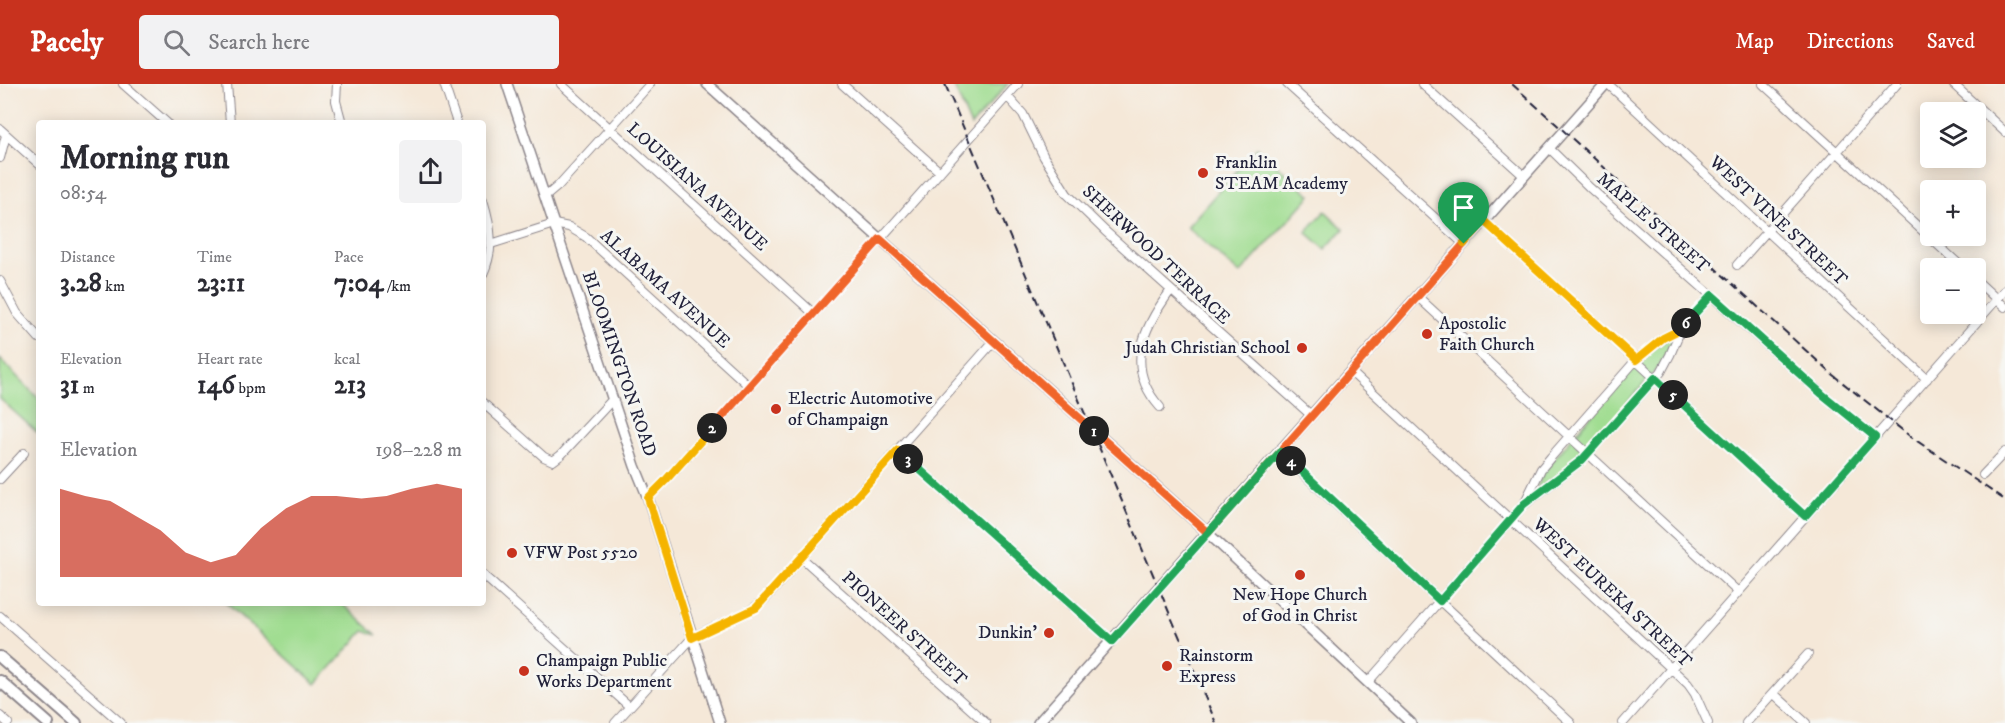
<!DOCTYPE html>
<meta charset="utf-8">
<style>
body{margin:0;font-family:"IM FELL DW Pica",serif;background:#f2f2f3;color:#2b2b33;height:100vh;display:flex;flex-direction:column;font-size:22px;white-space:nowrap}
*{box-sizing:border-box;margin:0}
p{font-size:20px;color:#7c7c81}
.icon{flex:none;width:33px;height:33px;fill:none;stroke:currentColor;stroke-width:2;stroke-linecap:round;stroke-linejoin:round}
.map{position:relative;flex:1;overflow:hidden}
.side{position:absolute;left:36px;top:36px;width:450px;height:486px;display:flex;flex-direction:column;background:#fff;border-radius:6px;box-shadow:0 3px 15px #0003}
.side>*{flex:none}
.fabs{position:absolute;left:1920px;top:18px;display:grid;gap:12px}
.fabs a{display:grid;place-items:center;width:66px;height:66px;border-radius:6px;background:#fff;box-shadow:0 3px 15px #0003;font-size:30px}
.pin{position:absolute;display:grid;place-items:center;width:51px;height:51px;color:#fff;margin:-62px -26px;border-radius:50% 50% 50% 0;rotate:-45deg;box-shadow:0 0 6px #0007}
.pin .icon{rotate:45deg}
.km{position:absolute;width:30px;height:30px;margin:-15px;border-radius:50%;background:#222;color:#fff;font-size:16px;line-height:30px;text-align:center}
.round{display:grid;place-items:center;flex:none;width:63px;height:63px;border-radius:6px;background:#f2f2f3}
.summary{display:flex;align-items:center;justify-content:space-between;height:102px;padding:0 24px}
h1{font-size:33px;font-weight:800;line-height:45px}
.metrics{display:grid;grid-template-columns:repeat(3,1fr);gap:9px;height:102px;padding:6px 24px}
.metrics div{display:grid;align-content:center}
.metrics b{font-size:26px;font-weight:800}
.metrics small{font-size:16px;font-weight:400}
.metrics p{font-size:16px}
.chart{height:168px;padding:12px 24px}
.chart p{display:flex;justify-content:space-between}
.chart svg{width:100%;height:108px;margin-top:6px;fill:#c8321e;opacity:.7}
header{display:flex;align-items:center;gap:36px;box-sizing:border-box;height:84px;padding:0 30px;background:#c8321e;color:#fff}
header strong{font-size:28px}
nav{display:flex;gap:33px;margin-inline-start:auto;font-size:21px}
.search{width:420px;height:54px;background:#f2f2f3;display:flex;align-items:center;gap:15px;box-sizing:border-box;padding:0 21px;border-radius:6px;color:#7c7c81;font-size:22px}
.map>svg:first-child{display:block}
.green{fill:#a0dd91;stroke:#618066;stroke-width:1.5}
.lines{fill:none;stroke-linecap:round;stroke-linejoin:round}
.minor-casing{stroke:#8c858a;stroke-width:10}
.major-casing{stroke:#8c858a;stroke-width:12}
.highway-casing{stroke:#8c858a;stroke-width:14}
.minor{stroke:#fff;stroke-width:8}
.major{stroke:#fff;stroke-width:9}
.highway{stroke:#fff;stroke-width:10}
.rail{stroke:#22223b;stroke-width:2;stroke-dasharray:9 4.5;stroke-linecap:butt}
.split-1-casing{stroke:#fff;stroke-width:12}
.split-2-casing{stroke:#fff;stroke-width:12}
.split-3-casing{stroke:#fff;stroke-width:12}
.split-4-casing{stroke:#fff;stroke-width:12}
.split-5-casing{stroke:#fff;stroke-width:12}
.split-6-casing{stroke:#fff;stroke-width:12}
.split-7-casing{stroke:#fff;stroke-width:12}
.split-1{stroke:#f0652b;stroke-width:8}
.split-2{stroke:#f0652b;stroke-width:8}
.split-3{stroke:#f5b400;stroke-width:8}
.split-4{stroke:#22a559;stroke-width:8}
.split-5{stroke:#22a559;stroke-width:8}
.split-6{stroke:#22a559;stroke-width:8}
.split-7{stroke:#f5b400;stroke-width:8}
.poi-dot{fill:#c8321e;stroke:#f6f6f2;stroke-width:2}
.labels{text-anchor:middle;dominant-baseline:central;stroke-width:6;stroke-linejoin:round;paint-order:stroke}
.poi-label{font-size:18px;fill:#22223b;stroke:#f6f6f2;text-anchor:start}
.street-label{font-size:18px;fill:#22223b;stroke:#f6f6f2}
</style>
<header>
<strong>Pacely</strong>
<div class="search"><svg class="icon" aria-label="search" viewBox="0 0 24 24"><circle cx="10" cy="10" r="6"/><path d="M15 15l6 6"/></svg>Search here</div>
<nav><a>Map</a><a>Directions</a><a>Saved</a></nav>
</header>
<div class="map">
<svg width="2005" height="639" viewBox="0 0 2005 639">
<rect width="100%" height="100%" fill="#f6f6f2"/>
<filter id="ink" filterUnits="userSpaceOnUse"><feTurbulence type="fractalNoise" baseFrequency=".0167" numOctaves="2"/><feDisplacementMap in="SourceGraphic" scale="12" xChannelSelector="R" yChannelSelector="G"/><feConvolveMatrix kernelMatrix="1 2 1 2 8 2 1 2 1" color-interpolation-filters="sRGB"/></filter>
<filter id="wash" filterUnits="userSpaceOnUse"><feTurbulence type="fractalNoise" baseFrequency=".008" numOctaves="4" result="noise"/><feDisplacementMap in="SourceGraphic" scale="24" xChannelSelector="R" yChannelSelector="G"/><feGaussianBlur stdDeviation="1.35" result="paint"/><feColorMatrix in="noise" values="0 0 0 0 0 0 0 0 0 0 0 0 0 0 0 0 0 1.4 0 .05"/><feComposite in="paint" operator="in"/></filter>
<g filter="url(#wash)">
<rect width="100%" height="100%" fill="#f5e8d8"/>
<!-- green -->
<path class="green" d="M953 0H1008L971 42Z
M1257 64 1311 111 1240 190 1187 143Z
M1325 127 1344 145 1325 165 1306 148Z
M1670 254 1672 258 1660 281 1596 356 1575 379 1539 405 1537 404 1543 388 1629 287 1654 263Z
M0 275 39 315V350L0 315Z
M226 519H341L377 551 364 547 316 600Z"/>
</g>
<g filter="url(#ink)">
<g class="lines">
<defs>
<path id="minor" d="M123 0 167 39
M227 0 230 39
M337 0 336 17 342 39
M444 0 457 39
M561 0 813 229
M842 0 940 88
M1287 0 1464 160
M1422 0 1524 92
M1608 0 1927 295
M1763 0 1963 184
M1953 0 2005 48
M1007 12 1023 30 1044 73 1067 110 1105 147 1312 332
M0 45 39 80
M1549 64 1590 104 1822 310 1875 353
M0 74 6 51
M545 113 558 102 650 0
M483 116C491 142 495 164 483 190
M1484 137 1805 432
M491 160 554 140 569 143 586 153 749 302
M1737 181 1897 0
M1976 196 2005 223
M0 197 17 229 39 254
M1418 213 1738 508
M1351 288 1688 600 1695 610 1708 639
M483 319 544 373 553 377 561 371 613 315
M1160 323C1124 283 1143 244 1171 206
M898 366 1112 557
M1280 368 1571 639
M1983 391 2005 368
M0 395 24 369
M648 414 665 397 1018 0
M1525 420 1582 376 1661 288 1670 271 1681 245
M802 474 986 639
M483 491 629 622
M0 532 121 639
M1368 598 1516 430 1524 420 1541 385 1551 373 1636 276 1663 254 1681 245 1712 211
M1773 609 1806 639
M0 632 8 639
M615 639 692 554C716 539 744 535 765 515L994 257
M1623 639 2005 206
M1746 639 1808 570"/>
<path id="major" d="M507 0 635 382 648 414 720 639
M707 0 1197 439 1411 639
M1038 639 1606 0"/>
<path id="highway" d="M0 573 76 639
M0 597 48 639"/>
</defs>
<!-- minor casing -->
<use href="#minor" class="minor-casing"/>
<!-- major casing -->
<use href="#major" class="major-casing"/>
<!-- highway casing -->
<use href="#highway" class="highway-casing"/>
<!-- minor -->
<use href="#minor" class="minor"/>
<!-- major -->
<use href="#major" class="major"/>
<!-- highway -->
<use href="#highway" class="highway"/>
<!-- rail -->
<path class="rail" d="M945 0 1216 639
M1512 0 1833 291 1911 353 2005 416"/>
</g>
</g>
<g class="lines" filter="url(#ink)">
<defs>
<path id="split-1" d="M1094 347 1208 449 1464 160"/>
<path id="split-2" d="M712 344 880 155 1094 347"/>
<path id="split-3" d="M712 344 665 397 648 414 692 554 756 524 898 366 908 375"/>
<path id="split-4" d="M908 375 1112 557 1280 368 1291 377"/>
<path id="split-5" d="M1291 377 1440 517 1524 420 1582 376 1655 294 1673 311"/>
<path id="split-6" d="M1673 311 1805 432 1875 353 1822 310 1712 211 1686 239"/>
<path id="split-7" d="M1464 160 1484 137 1636 276 1663 254 1681 245 1686 239"/>
</defs>
<!-- split-1 casing -->
<use href="#split-1" class="split-1-casing"/>
<!-- split-2 casing -->
<use href="#split-2" class="split-2-casing"/>
<!-- split-3 casing -->
<use href="#split-3" class="split-3-casing"/>
<!-- split-4 casing -->
<use href="#split-4" class="split-4-casing"/>
<!-- split-5 casing -->
<use href="#split-5" class="split-5-casing"/>
<!-- split-6 casing -->
<use href="#split-6" class="split-6-casing"/>
<!-- split-7 casing -->
<use href="#split-7" class="split-7-casing"/>
<!-- split-1 -->
<use href="#split-1" class="split-1"/>
<!-- split-2 -->
<use href="#split-2" class="split-2"/>
<!-- split-3 -->
<use href="#split-3" class="split-3"/>
<!-- split-4 -->
<use href="#split-4" class="split-4"/>
<!-- split-5 -->
<use href="#split-5" class="split-5"/>
<!-- split-6 -->
<use href="#split-6" class="split-6"/>
<!-- split-7 -->
<use href="#split-7" class="split-7"/>
</g>
<!-- markers -->
<g class="poi-dot">
<circle cx="1203" cy="89" r="6"/>
<circle cx="1427" cy="250" r="6"/>
<circle cx="1302" cy="264" r="6"/>
<circle cx="776" cy="325" r="6"/>
<circle cx="512" cy="469" r="6"/>
<circle cx="1300" cy="491" r="6"/>
<circle cx="1049" cy="549" r="6"/>
<circle cx="1167" cy="582" r="6"/>
<circle cx="524" cy="587" r="6"/>
</g>
<g class="labels">
<!-- poi labels -->
<g class="poi-label">
<text x="1215" y="79">Franklin<tspan x="1215" dy="21">STEAM Academy</tspan></text>
<text x="1439" y="240">Apostolic<tspan x="1439" dy="21">Faith Church</tspan></text>
<text x="1290" y="264" text-anchor="end">Judah Christian School</text>
<text x="788" y="315">Electric Automotive<tspan x="788" dy="21">of Champaign</tspan></text>
<text x="524" y="469">VFW Post 5520</text>
<text x="1300" y="511" text-anchor="middle">New Hope Church<tspan x="1300" dy="21">of God in Christ</tspan></text>
<text x="1037" y="549" text-anchor="end">Dunkin'</text>
<text x="1179" y="572">Rainstorm<tspan x="1179" dy="21">Express</tspan></text>
<text x="536" y="577">Champaign Public<tspan x="536" dy="21">Works Department</tspan></text>
</g>
<!-- street labels -->
<g class="street-label">
<text transform="translate(697 103) rotate(42)">LOUISIANA AVENUE</text>
<text transform="translate(1778 137) rotate(43)">WEST VINE STREET</text>
<text transform="translate(1653 139) rotate(41)">MAPLE STREET</text>
<text transform="translate(1156 171) rotate(43)">SHERWOOD TERRACE</text>
<text transform="translate(665 205) rotate(42)">ALABAMA AVENUE</text>
<text transform="translate(619 280) rotate(71)">BLOOMINGTON ROAD</text>
<text transform="translate(1612 509) rotate(43)">WEST EUREKA STREET</text>
<text transform="translate(904 545) rotate(42)">PIONEER STREET</text>
</g>
</g>
</svg>
<div class="fabs">
<a><svg class="icon" aria-label="layers" viewBox="0 0 24 24"><path d="M12 4l9 5-9 5-9-5zM3 14l9 5 9-5"/></svg></a>
<a>+</a>
<a>−</a>
</div>
<div class="pin" style="left:1464px;top:160px;background:#1e9e55"><svg class="icon" aria-label="arrive" viewBox="0 0 24 24"><path d="M6 21V4h12l-3 4 3 4H6"/></svg></div>
<b class="km" style="left:1094px;top:347px">1</b>
<b class="km" style="left:712px;top:344px">2</b>
<b class="km" style="left:908px;top:375px">3</b>
<b class="km" style="left:1291px;top:377px">4</b>
<b class="km" style="left:1673px;top:311px">5</b>
<b class="km" style="left:1686px;top:239px">6</b>
<section class="side">
<div class="summary"><div><h1>Morning run</h1><p>08:54</p></div><a class="round"><svg class="icon" aria-label="share" viewBox="0 0 24 24"><path d="M12 15V3M7 8l5-5 5 5M5 13v7h14v-7"/></svg></a></div>
<div class="metrics">
<div><p>Distance</p><b>3.28<small> km</small></b></div>
<div><p>Time</p><b>23:11</b></div>
<div><p>Pace</p><b>7:04<small> /km</small></b></div>
</div>
<div class="metrics">
<div><p>Elevation</p><b>31<small> m</small></b></div>
<div><p>Heart rate</p><b>146<small> bpm</small></b></div>
<div><p>kcal</p><b>213</b></div>
</div>
<div class="chart"><p><span>Elevation</span>198–228 m</p>
<svg viewBox="0 0 160 44" preserveAspectRatio="none"><path d="M0 44V8L10 11L20 13L30 19L40 25L50 34L60 38L70 35L80 24L90 16L100 11L110 11L120 12L130 11L140 8L150 6L160 8V44z"/></svg>
</div>
</section>
</div>
